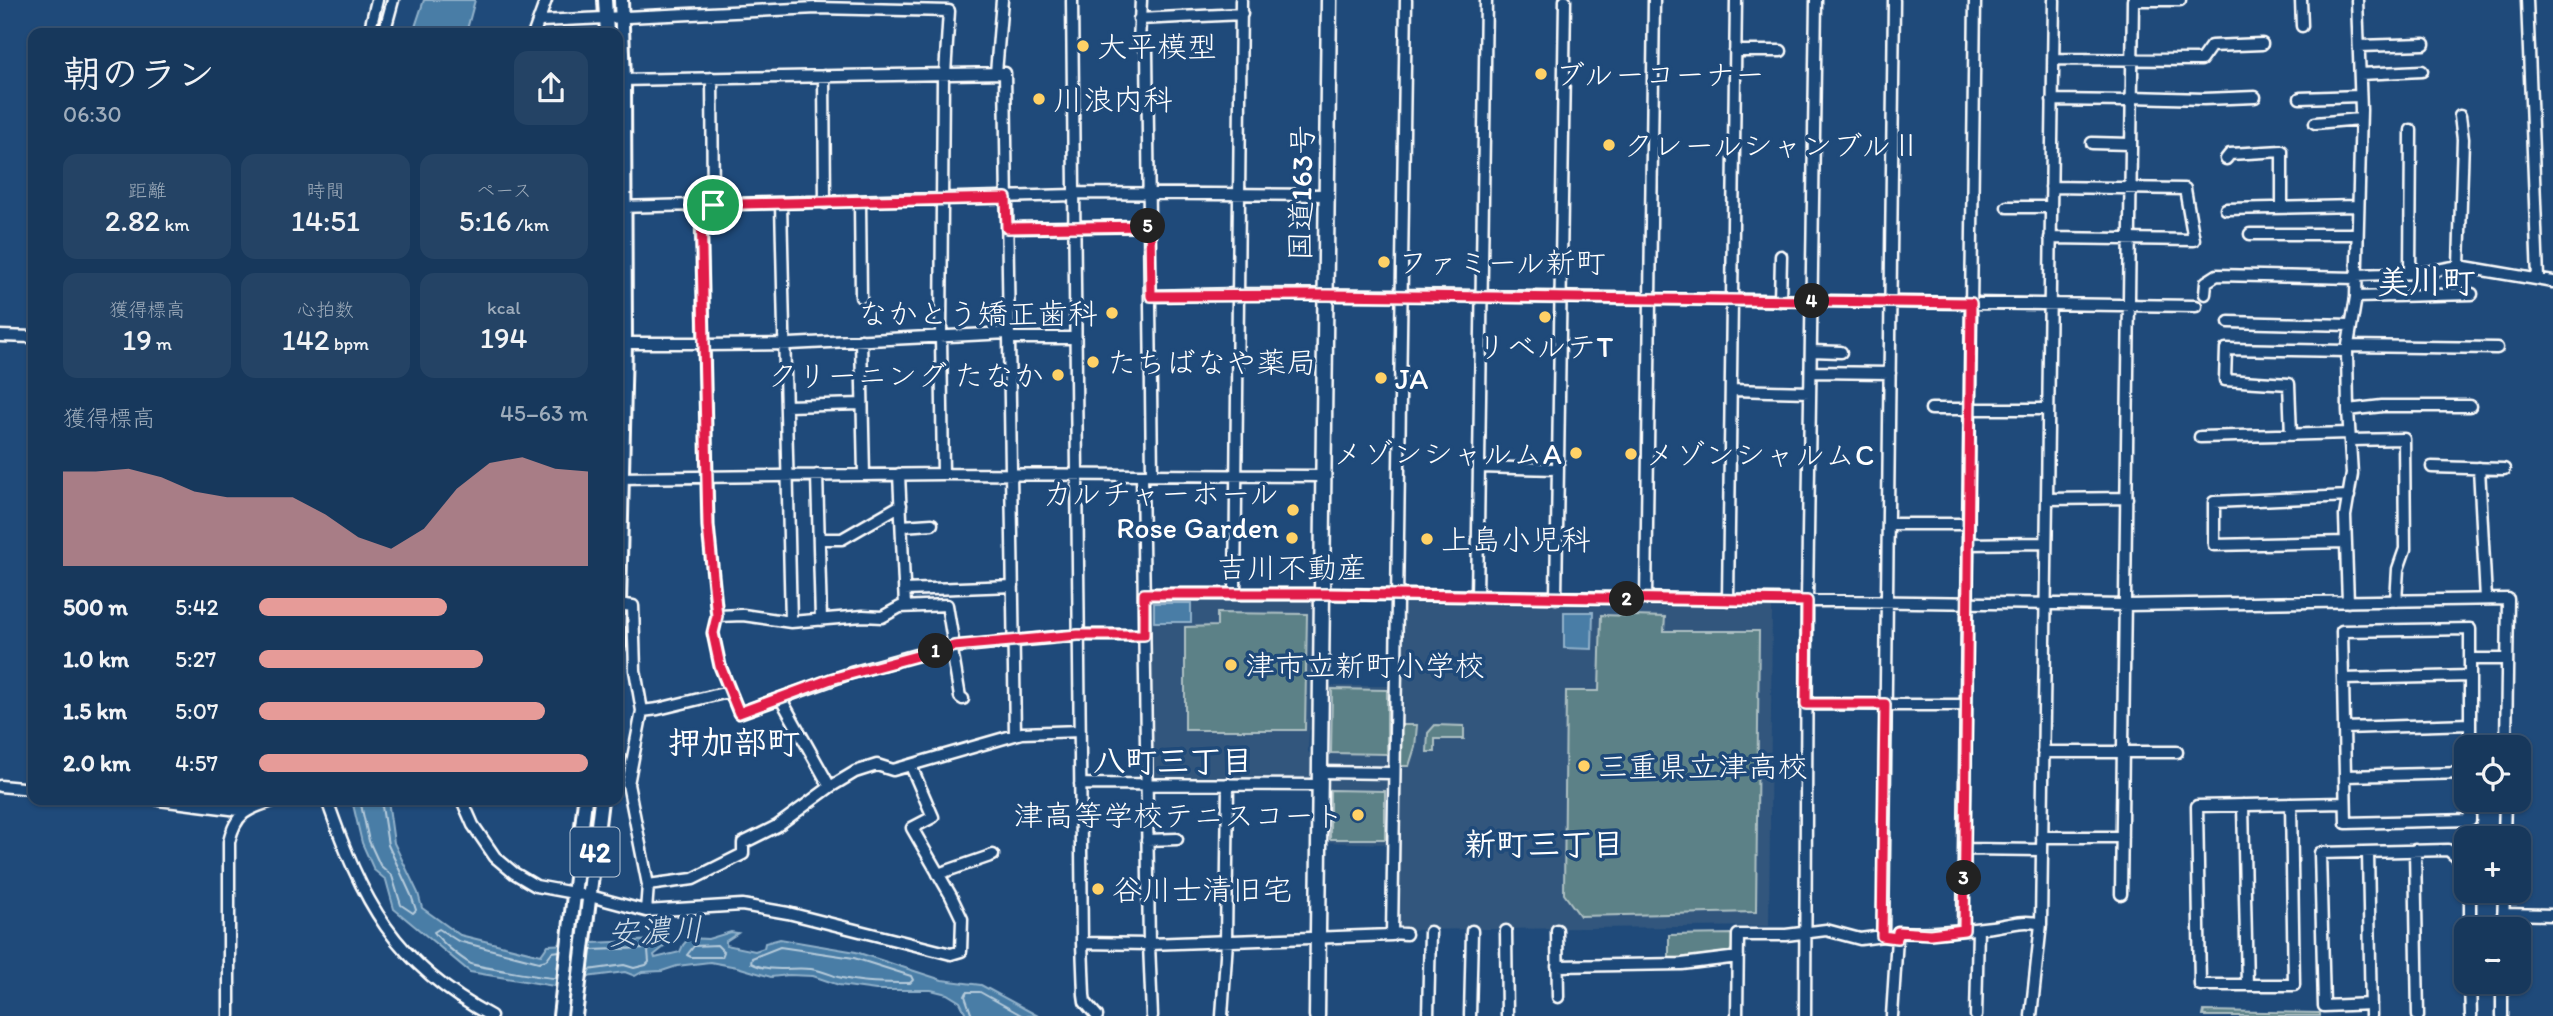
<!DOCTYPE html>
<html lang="ja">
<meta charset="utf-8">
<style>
body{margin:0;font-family:Itim,"Klee One",sans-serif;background:#244365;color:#f1f3f6;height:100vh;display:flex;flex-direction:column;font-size:26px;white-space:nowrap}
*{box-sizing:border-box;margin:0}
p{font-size:23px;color:#9eacbb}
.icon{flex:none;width:38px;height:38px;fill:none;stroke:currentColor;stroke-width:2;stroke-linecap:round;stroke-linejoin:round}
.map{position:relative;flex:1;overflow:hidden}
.sheet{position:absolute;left:28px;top:28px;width:595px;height:777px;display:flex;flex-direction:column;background:#17385c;border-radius:14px;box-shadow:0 2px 5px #0004,0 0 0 2px #365272}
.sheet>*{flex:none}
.fabs{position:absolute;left:2454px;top:735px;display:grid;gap:14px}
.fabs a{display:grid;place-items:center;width:77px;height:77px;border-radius:14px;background:#17385c;box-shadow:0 2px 5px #0004,0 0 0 2px #365272;font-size:35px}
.pin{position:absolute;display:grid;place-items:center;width:60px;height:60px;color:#fff;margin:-30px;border:4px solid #fff;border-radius:50%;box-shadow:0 2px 7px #0007}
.km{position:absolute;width:35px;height:35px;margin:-18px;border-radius:50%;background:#222;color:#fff;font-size:19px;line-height:35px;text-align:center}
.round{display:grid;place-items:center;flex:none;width:74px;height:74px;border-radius:14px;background:#244365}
.head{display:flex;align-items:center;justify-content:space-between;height:119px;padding:0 35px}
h1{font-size:38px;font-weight:600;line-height:52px}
.metrics{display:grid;grid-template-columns:repeat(3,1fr);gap:10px;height:119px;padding:7px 35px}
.metrics div{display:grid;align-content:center;border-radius:14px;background:#244365;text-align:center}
.metrics b{font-size:30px;font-weight:600}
.metrics small{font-size:19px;font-weight:400}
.metrics p{font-size:19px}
.chart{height:196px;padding:14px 35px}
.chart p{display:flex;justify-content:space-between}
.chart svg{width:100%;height:126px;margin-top:7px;fill:#e69b98;opacity:.7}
ul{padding:0 35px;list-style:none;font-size:23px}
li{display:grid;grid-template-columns:112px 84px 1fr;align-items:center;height:52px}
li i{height:18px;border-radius:9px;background:#e69b98}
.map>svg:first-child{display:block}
.built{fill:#33577d}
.green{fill:#5c8187;stroke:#aec0c3;stroke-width:2}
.water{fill:#487da6;stroke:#91b1ca;stroke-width:2}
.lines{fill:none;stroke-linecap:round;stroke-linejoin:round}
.shore{stroke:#b6cbdb;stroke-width:2}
.minor-casing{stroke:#fff;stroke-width:15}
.major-casing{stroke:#fff;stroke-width:18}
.highway-casing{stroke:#fff;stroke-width:19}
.minor{stroke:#1f4a7a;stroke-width:10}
.major{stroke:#1f4a7a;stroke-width:12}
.highway{stroke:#1f4a7a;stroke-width:14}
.route-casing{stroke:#fff;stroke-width:14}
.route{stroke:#e11d48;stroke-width:9}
.poi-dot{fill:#ffd166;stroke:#1f4a7a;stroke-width:2.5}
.labels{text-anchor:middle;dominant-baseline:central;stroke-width:7;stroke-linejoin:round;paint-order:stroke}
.shield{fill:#1f4a7a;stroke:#bcc9d7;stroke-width:2}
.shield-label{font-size:28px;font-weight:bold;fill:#fff}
.poi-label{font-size:30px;fill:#fff;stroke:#1f4a7a;text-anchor:start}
.street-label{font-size:30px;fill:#fff;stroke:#1f4a7a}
.neighbourhood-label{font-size:32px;font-weight:bold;fill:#fff;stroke:#1f4a7a}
.water-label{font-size:32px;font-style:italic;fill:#d1dee9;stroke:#1f4a7a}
.quarter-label{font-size:33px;font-weight:bold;fill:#fff;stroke:#1f4a7a}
</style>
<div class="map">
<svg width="2553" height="1016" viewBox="0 0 2553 1016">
<rect width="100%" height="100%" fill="#1f4a7a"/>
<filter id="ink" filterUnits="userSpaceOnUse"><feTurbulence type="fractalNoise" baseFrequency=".0143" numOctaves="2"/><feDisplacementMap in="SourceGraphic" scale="14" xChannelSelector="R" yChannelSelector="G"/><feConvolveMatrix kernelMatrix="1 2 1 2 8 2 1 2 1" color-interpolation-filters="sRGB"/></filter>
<g filter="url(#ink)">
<!-- built -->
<path class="built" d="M1151 598 1311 599 1313 602 1312 728 1309 731 1308 752 1312 755 1311 780H1153L1150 777 1148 600Z
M1400 601 1772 606 1769 926 1397 930Z
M1326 686H1390L1388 844 1324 842Z"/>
<!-- green -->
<path class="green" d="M1217 613 1307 614 1305 730H1185V627L1217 626Z
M1601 615 1665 617 1664 631H1759L1756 912 1580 916 1564 894 1566 691H1599Z
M1332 689 1387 690V754L1331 753Z
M1401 725H1417L1415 747 1409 766H1400Z
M1435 725 1464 726V739H1435V752H1427L1428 733Z
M1330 790 1385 791V839H1330Z
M1734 934V947L1729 952 1669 959V935Z
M2204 1011 2320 1013V1016H2203Z"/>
<!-- water -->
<path class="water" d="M424 0H475L466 33H413Z
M1154 603H1191V622H1154Z
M1564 612H1593L1592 649 1564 648Z
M352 800H388L394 843 418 893 422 908 460 935 541 955 548 945 657 940 664 947 654 955 655 958 680 952 683 945 689 938 708 939 731 932 738 933 726 941V945L755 951 764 948 765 943 780 939 856 952 942 980 981 985 1038 1016H967L960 1002 947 994 931 990H876L839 985 813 976 789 975 771 977 737 967 710 962 677 966 662 971 642 972 635 976 625 972 586 977 554 986 470 972 394 909 386 880 374 870 362 843Z"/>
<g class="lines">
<!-- shore -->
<path class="shore" d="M360 800 369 841 380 865 392 876 401 905 413 913 416 910 411 895 388 845 381 800
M717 945 724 952 722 957H691L687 955 694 946Z
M780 947 854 958 911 976 913 980 910 983C886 983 861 983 838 977 829 974 820 970 811 969 790 967 770 973 751 963L752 958Z
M588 970 624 965 634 968 646 965 649 962 648 950 645 948 591 950
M556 978C550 979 475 966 471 964 459 957 441 942 434 932L439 929 458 941 539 962 546 960 552 952 560 951
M972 1016 965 996 967 992H980L1023 1016"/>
<defs>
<path id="minor" d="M1072 0 1082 943 1084 995 1085 1002 1097 1016
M1141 0 1139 43 1147 50 1152 475
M2133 0H2180
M2301 0 2302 26
M2527 0 2538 278
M1139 19 1242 14
M541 21 817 8 949 11 945 74 943 77 941 336 943 474
M369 33 377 0
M384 33 393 0
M534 33 546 0
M2359 46 2424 44
M1735 51H1781
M2053 59 2201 60 2211 46 2262 44
M996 73 1002 0
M2360 74 2422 71
M824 76 825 203
M712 78 713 205
M618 80 1005 73 1015 735
M2300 98 2360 96
M2052 100 2127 101 2132 97 2204 99 2255 97
M2315 123 2360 119
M2092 143 2130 144
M2226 159 2230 154 2282 151V208
M860 202 861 297
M781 204 791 622
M701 206 708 526 717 616 713 633 720 666 739 713 851 673 916 655 952 648
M618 207 1074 195 1078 193 1327 195
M2007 207H2051
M2226 209 2357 206
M1007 228 1150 226
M2250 234H2356
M2050 238 2194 240 2185 189 2051 187
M2459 266 2463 139 2460 116
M2410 273 2411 130
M2356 275 2421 273 2459 266 2553 282
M2205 294 2206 282 2217 275 2356 278
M1151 296 1238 294 1398 295 2196 306
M2356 297 2472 294
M1780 301 1781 256
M2229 322 2350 325
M0 336 33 337
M1009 338H1075
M861 340 864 475
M705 345 790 344 1008 333
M2348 346 2497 348
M618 349 625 343H703
M1811 351 1841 352
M1811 372 1890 373
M1732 390 1810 392
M786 406 862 404
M1931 409H2048
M2348 410 2382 406H2470
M2291 435 2289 384 2225 380 2226 349 2347 351
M2200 437 2349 433
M2350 440 2404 439 2405 549 2398 569 2396 601
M1480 467 1557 469
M2432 467 2504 469
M2479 468 2486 599
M899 474 905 606
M817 475 821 620
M1142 475 1149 944 1152 1016
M618 478 943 474 1323 476
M2047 499 2127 498
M1888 524H1968
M902 526 932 524
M819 539H842L901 505
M2346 542 2214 545V502L2349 496
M1968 544 2046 543
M904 590 1013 586
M1144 594H1328L2126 605 2508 599 2506 747
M1235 594 1241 0
M1477 597 1486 0
M1556 598 1565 0
M1646 599 1654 0
M1728 600 1736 0
M2348 602 2345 516 2352 474 2348 410 2347 351 2356 297 2361 110 2357 0
M618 604 633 606 635 670 642 711 628 784 648 885 646 911
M717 616 743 615 791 622 863 616 882 617 900 607 947 605 954 647 952 650 960 697 963 699
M954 647 1078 635H1144
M2470 659H2507
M2343 679 2470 676
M781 699 830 787
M1806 704 1966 705
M642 711 658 709 728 692
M2344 728 2470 724
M2470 747V629L2342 631 2346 823 2470 820V800
M2043 752H2177
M1319 772 1393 773
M2345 776 2466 773
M1080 784 1319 785
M0 786 33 789
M159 800 246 811
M327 800C362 901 394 964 491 1016
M462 800 473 825 495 857 514 873 536 886 590 896 646 911 742 905 788 913 951 954 961 951 962 919 951 896 912 828 933 817 911 766
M2291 804 2294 985H2200L2197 806C2246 805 2296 804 2345 803
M2243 805 2247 985
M2042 837H2122
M2504 838 2505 800
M1147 840 1177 839
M1964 849 2042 850
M2415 850 2418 1016
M2368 852 2371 1016
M938 874 993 855
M648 885 693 879 743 854V843L777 826 830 787 855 772 877 765 893 770 1022 733 1080 731
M2470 891V929
M2121 894 2133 0
M2503 914 2553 915
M2503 929 2504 891
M1557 930 1558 997
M1963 930 1975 0
M1506 931 1507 1016
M1392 933 1406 934
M1883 936 1894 0
M1897 938 1898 932C1930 934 1960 931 1992 927 2009 925 2023 919 2041 924
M1226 941 1228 784
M1082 943 1149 944 1392 935 1406 0
M1557 966 1682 964 1738 957
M2470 982 2471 1016
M2371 1004 2324 1006 2320 853 2448 850 2466 865
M229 1016V842C236 812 247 809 275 800
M1222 1016 1227 941
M1428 1016 1430 932
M1470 1016 1472 931
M1737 1016 1738 935H1786L1826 930 1860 939 1883 936 1897 938 1892 1016
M1805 1016 1807 601 1816 0
M1976 1016 1978 929
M2031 1016 2041 924 2054 0
M2502 1016V982"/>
<path id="major" d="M605 0 607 33
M618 647 625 343 624 80 621 0
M560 1016 585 800
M575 1016 601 800"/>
<path id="highway" d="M1317 1016 1329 0"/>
</defs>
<!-- minor casing -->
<use href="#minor" class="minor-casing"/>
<!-- major casing -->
<use href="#major" class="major-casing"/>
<!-- highway casing -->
<use href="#highway" class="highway-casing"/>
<!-- minor -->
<use href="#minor" class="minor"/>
<!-- major -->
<use href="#major" class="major"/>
<!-- highway -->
<use href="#highway" class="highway"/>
</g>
</g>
<g class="lines" filter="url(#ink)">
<defs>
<path id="route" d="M1006 198 1007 228 1150 226 1151 296 1327 295 1971 303 1964 930 1930 934 1898 932 1897 938 1882 936 1885 704H1806L1807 601 1328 594H1144V635H1078L954 646 831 679 739 713 720 666 713 633 717 616 708 526 701 205Z"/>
</defs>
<!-- route casing -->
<use href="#route" class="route-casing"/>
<!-- route -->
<use href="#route" class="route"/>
</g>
<!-- markers -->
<g class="poi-dot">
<circle cx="1083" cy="46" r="7"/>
<circle cx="1541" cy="74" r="7"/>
<circle cx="1039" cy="99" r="7"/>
<circle cx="1609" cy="145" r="7"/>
<circle cx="1384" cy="262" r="7"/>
<circle cx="1112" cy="313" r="7"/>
<circle cx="1545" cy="317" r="7"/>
<circle cx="1093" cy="362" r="7"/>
<circle cx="1058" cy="375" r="7"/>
<circle cx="1381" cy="378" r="7"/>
<circle cx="1576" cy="453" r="7"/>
<circle cx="1631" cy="454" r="7"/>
<circle cx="1293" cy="510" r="7"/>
<circle cx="1292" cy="538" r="7"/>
<circle cx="1427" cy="539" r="7"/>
<circle cx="1231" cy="665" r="7"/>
<circle cx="1584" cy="766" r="7"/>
<circle cx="1358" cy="815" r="7"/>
<circle cx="1098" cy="889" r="7"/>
</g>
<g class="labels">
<!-- shield labels -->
<rect class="shield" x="570.5" y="827.5" width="49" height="49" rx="5"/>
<g class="shield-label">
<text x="595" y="852">42</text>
</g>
<!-- poi labels -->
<g class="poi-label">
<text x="1097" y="46">大平模型</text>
<text x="1555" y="74">ブルーコーナー</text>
<text x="1053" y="99">川浪内科</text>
<text x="1623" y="145">クレールシャンブルⅡ</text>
<text x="1398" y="262">ファミール新町</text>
<text x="1098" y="313" text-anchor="end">なかとう矯正歯科</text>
<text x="1545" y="346" text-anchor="middle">リベルテT</text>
<text x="1107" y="362">たちばなや薬局</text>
<text x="1044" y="375" text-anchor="end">クリーニング たなか</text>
<text x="1395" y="378">JA</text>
<text x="1562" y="453" text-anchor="end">メゾンシャルムA</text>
<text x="1645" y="454">メゾンシャルムC</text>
<text x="1279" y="493" text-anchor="end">カルチャーホール<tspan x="1279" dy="34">Rose Garden</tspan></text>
<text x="1441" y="539">上島小児科</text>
<text x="1292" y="567" text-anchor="middle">吉川不動産</text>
<text x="1245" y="665">津市立新町小学校</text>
<text x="1598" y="766">三重県立津高校</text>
<text x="1344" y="815" text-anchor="end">津高等学校テニスコート</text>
<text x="1112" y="889">谷川士清旧宅</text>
</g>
<!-- street labels -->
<g class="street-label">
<text transform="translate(1301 193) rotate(-89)">国道163号</text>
</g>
<!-- neighbourhood labels -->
<g class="neighbourhood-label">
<text x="1173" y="761">八町三丁目</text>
<text x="1544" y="844">新町三丁目</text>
</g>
<!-- water labels -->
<g class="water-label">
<text transform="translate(655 931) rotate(-3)">安濃川</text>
</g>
<!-- quarter labels -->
<g class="quarter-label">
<text x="2426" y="281">美川町</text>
<text x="734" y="742">押加部町</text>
</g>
</g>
</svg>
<div class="fabs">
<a><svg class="icon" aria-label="locate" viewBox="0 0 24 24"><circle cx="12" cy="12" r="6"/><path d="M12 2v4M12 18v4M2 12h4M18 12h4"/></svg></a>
<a>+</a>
<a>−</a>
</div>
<div class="pin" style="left:713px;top:205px;background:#1e9e55"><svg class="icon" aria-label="arrive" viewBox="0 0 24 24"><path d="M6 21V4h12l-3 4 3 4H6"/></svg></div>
<b class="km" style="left:936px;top:651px">1</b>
<b class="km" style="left:1627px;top:599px">2</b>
<b class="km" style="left:1964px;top:878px">3</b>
<b class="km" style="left:1812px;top:301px">4</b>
<b class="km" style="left:1148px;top:226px">5</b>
<section class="sheet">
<div class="head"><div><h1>朝のラン</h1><p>06:30</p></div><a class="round"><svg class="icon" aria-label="share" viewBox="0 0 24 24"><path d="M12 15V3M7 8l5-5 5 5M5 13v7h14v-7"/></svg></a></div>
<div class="metrics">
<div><p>距離</p><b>2.82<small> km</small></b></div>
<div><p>時間</p><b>14:51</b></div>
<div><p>ペース</p><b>5:16<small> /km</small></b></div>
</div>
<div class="metrics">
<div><p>獲得標高</p><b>19<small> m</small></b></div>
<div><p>心拍数</p><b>142<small> bpm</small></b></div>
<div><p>kcal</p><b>194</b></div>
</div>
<div class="chart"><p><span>獲得標高</span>45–63 m</p>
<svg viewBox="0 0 160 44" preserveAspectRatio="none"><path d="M0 44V11L10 11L20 10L30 13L40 18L50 20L60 20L70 20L80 26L90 34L100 38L110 31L120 17L130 8L140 6L150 10L160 11V44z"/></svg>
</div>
<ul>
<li><b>500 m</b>5:42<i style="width:57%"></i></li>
<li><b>1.0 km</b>5:27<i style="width:68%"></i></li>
<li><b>1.5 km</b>5:07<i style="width:87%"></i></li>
<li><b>2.0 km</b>4:57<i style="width:100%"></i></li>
</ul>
</section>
</div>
